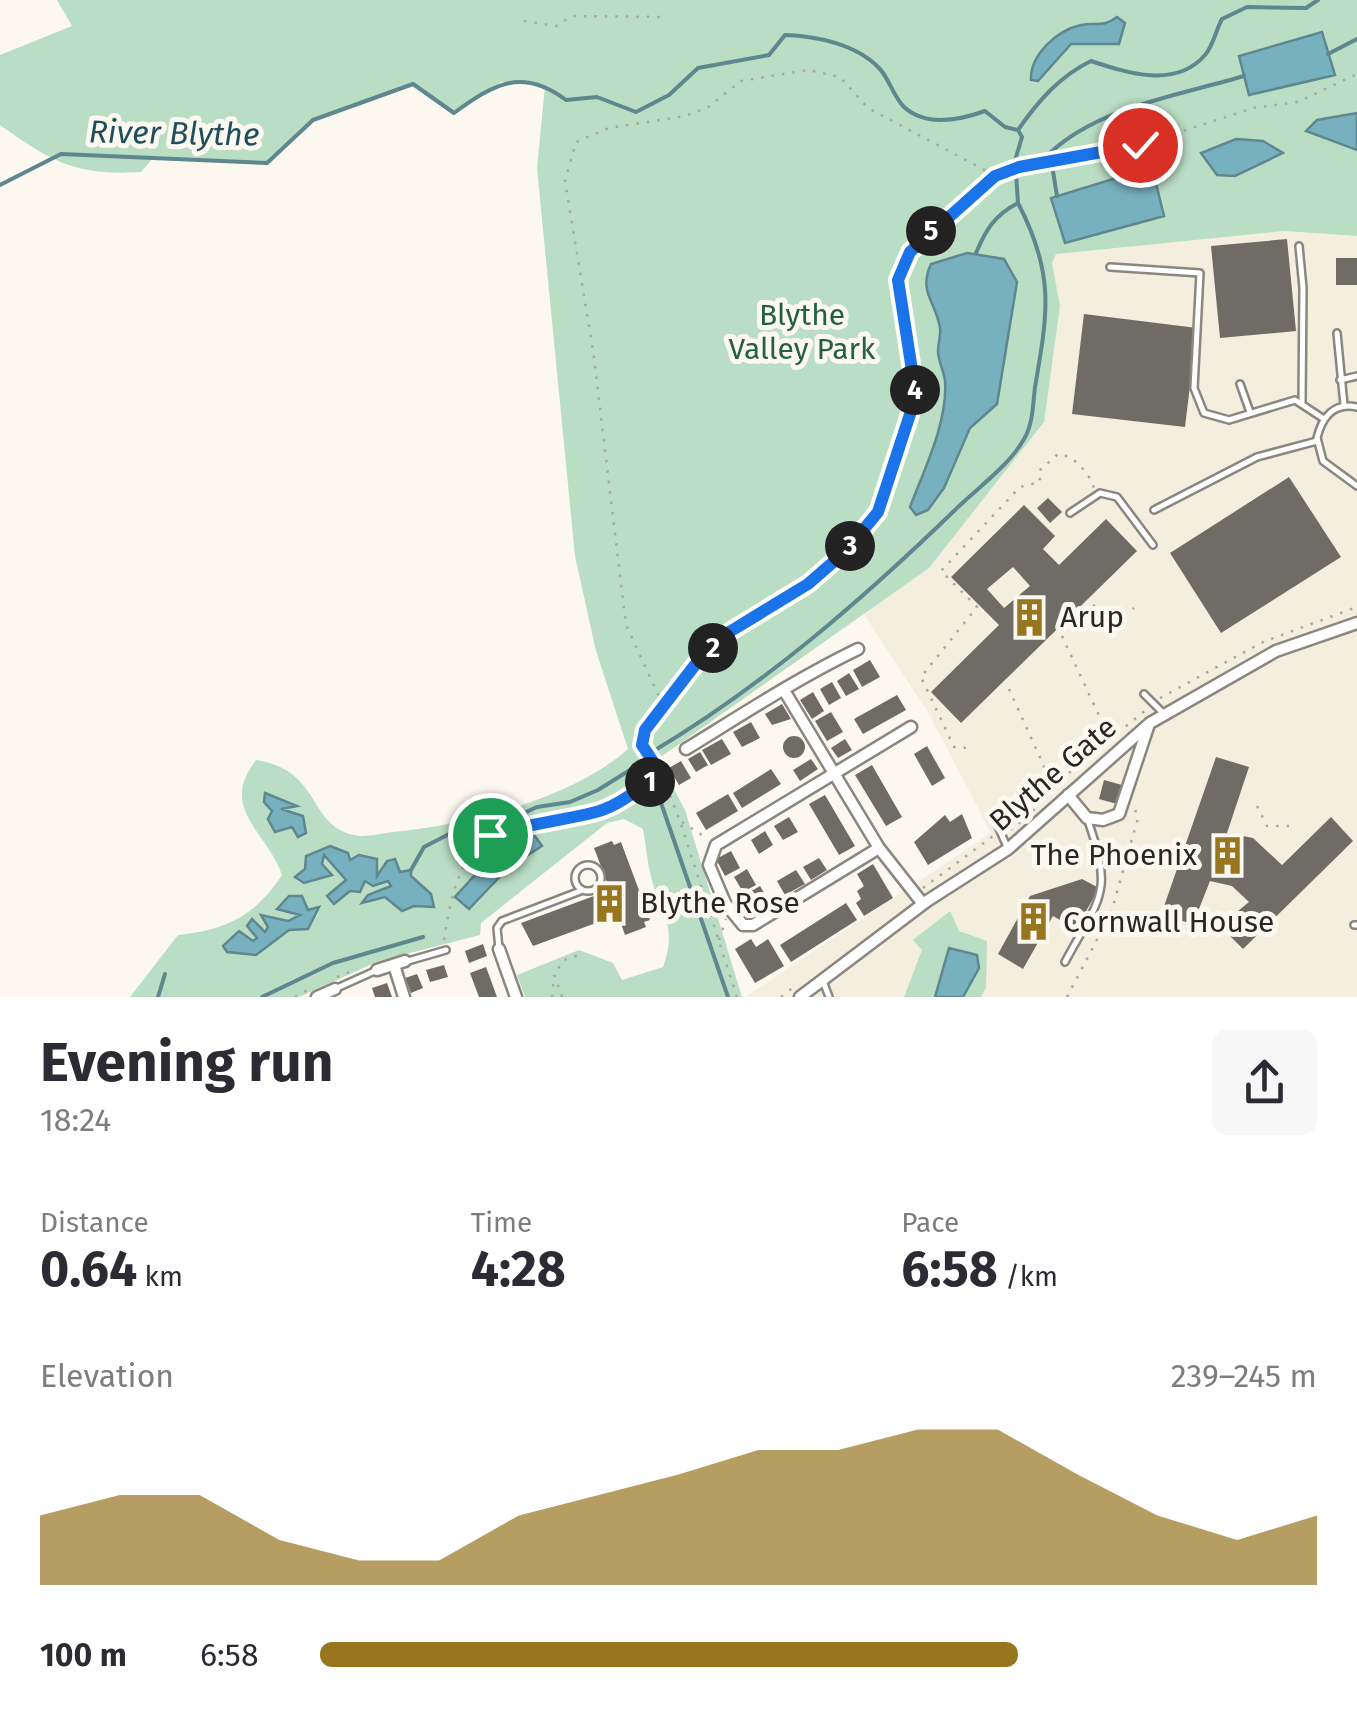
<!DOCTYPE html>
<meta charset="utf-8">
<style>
body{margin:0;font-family:"Fira Sans",sans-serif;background:#f7f7f7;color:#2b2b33;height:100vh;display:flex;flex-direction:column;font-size:38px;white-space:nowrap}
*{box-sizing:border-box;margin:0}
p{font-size:32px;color:#7c7c81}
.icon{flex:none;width:55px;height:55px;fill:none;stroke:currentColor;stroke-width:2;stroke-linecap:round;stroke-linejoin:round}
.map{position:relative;height:997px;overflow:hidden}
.details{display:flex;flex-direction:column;background:#fff;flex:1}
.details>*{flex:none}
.pin{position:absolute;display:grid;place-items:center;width:85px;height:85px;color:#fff;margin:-42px;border:5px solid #fff;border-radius:50%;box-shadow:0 2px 10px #0007}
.km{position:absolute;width:50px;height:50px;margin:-25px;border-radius:50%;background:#222;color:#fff;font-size:28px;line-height:50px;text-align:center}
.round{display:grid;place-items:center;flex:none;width:105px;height:105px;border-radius:15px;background:#f7f7f7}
.head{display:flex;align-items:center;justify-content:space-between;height:170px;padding:0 40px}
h1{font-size:55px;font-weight:700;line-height:75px}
.metrics{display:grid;grid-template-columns:repeat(3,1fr);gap:15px;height:170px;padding:10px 40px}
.metrics div{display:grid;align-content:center}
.metrics b{font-size:50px;font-weight:700}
.metrics small{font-size:28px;font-weight:400}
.metrics p{font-size:28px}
.chart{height:280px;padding:20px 40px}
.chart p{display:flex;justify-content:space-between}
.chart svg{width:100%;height:180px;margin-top:10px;fill:#987620;opacity:.7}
ul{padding:0 40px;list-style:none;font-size:32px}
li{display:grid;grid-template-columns:160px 120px 1fr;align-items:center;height:75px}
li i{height:25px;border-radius:12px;background:#987620}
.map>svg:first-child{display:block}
.built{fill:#f4eedf}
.green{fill:#badec3}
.water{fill:#77b0bf;stroke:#5f8790;stroke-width:2.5}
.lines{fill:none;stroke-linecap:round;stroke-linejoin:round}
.stream{stroke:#5f8790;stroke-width:4}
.building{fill:#6f6c65;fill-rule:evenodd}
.lane-casing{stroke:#8a877f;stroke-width:10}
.street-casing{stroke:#8a877f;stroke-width:15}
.path{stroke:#aaa7a1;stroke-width:2.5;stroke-dasharray:2.5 8;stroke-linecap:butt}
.lane{stroke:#fff;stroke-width:5}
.street{stroke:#fff;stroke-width:10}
.route-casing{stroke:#fff;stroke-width:20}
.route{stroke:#1a73e8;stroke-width:12}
.labels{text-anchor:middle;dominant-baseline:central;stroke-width:10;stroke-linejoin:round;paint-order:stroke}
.park-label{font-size:30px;fill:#23633a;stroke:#fcf8f0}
.poi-label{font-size:30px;fill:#282724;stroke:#fcf8f0;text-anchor:start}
.street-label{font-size:30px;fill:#282724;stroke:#fcf8f0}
.water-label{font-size:32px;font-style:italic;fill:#1e505c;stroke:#fcf8f0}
</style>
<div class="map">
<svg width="1357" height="997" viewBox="0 0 1357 997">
<rect width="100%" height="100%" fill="#fcf8f0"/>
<!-- built -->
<path class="built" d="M1284 231 1357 236V997H745L991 833 929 714 863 613 928 568 1060 306 1051 262 1056 253Z"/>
<!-- green -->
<path class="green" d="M57 0H1357V236L1284 231 1056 254 1052 263 1060 306 1044 422 995 484 929 568 658 759 685 810 742 997H525L517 975 579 950 613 963 622 980 663 967C678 924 661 916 651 877 647 861 646 845 643 829L624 819 607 823 481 923 480 935 379 961 299 997H130L178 935C226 930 255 916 282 875 267 831 218 809 256 760 322 770 307 825 354 835 365 838 382 833 393 832 466 825 572 799 628 749L596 651 575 556 537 168 545 86 501 82 454 113 412 84 313 120 267 163 153 158 141 172C76 176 52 162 0 125V55L72 26Z
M950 911 959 931 987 941 986 988 981 997H904L922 950 913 940Z"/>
<!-- water -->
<path class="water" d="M1117 17 1125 23 1119 44H1071L1038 81 1031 80C1030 54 1058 30 1081 25 1095 22 1103 28 1117 17Z
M1322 32 1335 75 1249 95 1239 56Z
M1357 113V150L1306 131 1317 120Z
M1236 139 1263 141 1283 153 1235 176 1217 175 1201 153Z
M1152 167 1164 216 1065 243 1051 198Z
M967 253 1004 259 1017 282 997 404 970 428 944 488 928 510 916 515 910 507C924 470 948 422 945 381 944 371 938 361 938 351 938 343 941 336 940 328 936 302 918 292 931 264Z
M265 793 297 806 281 809 303 816 306 833 298 837 292 827 275 832 268 819 272 811 264 802Z
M532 832 542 846 508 868 469 909 455 897 495 853Z
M330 846 348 853 350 860 359 855 377 859V876L387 861 395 859 400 872 411 870V876L431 894 434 907 414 906 402 911 385 897 362 903 368 895 391 886 388 881 373 886 365 881 360 892 350 891 334 904 327 896 346 880 324 855 322 864 332 875 304 883 295 877 305 869 306 856Z
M289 896H302L308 910 319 907 308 929 289 930 256 955 227 952 223 946 239 931 253 941 257 938 247 926 252 919 265 932 268 927 261 915 288 921 300 915 277 909Z
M949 948 977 955 979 968 963 997H935Z"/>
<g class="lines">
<!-- stream -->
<path class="stream" d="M1328 54 1357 39
M1014 164 1022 137 1018 130
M0 185 61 154 267 163 313 120 413 84 454 113C494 84 522 67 566 100L597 97 636 112 669 95 698 68 769 55 785 35C816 36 856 44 879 68 889 78 893 96 904 107 926 127 960 120 985 111L1005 127 1018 130C1038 101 1060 76 1091 61 1127 73 1176 89 1205 55 1213 46 1216 30 1222 19L1247 7 1306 8 1318 0
M1057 196 1050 153C1098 107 1181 95 1244 76
M976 253C986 229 995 215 1018 203L1016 174
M652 752C763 686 862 600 955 510 977 488 1009 466 1024 439 1033 425 1033 403 1035 387 1048 312 1055 274 1018 203
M642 761 660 800 728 997
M411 870 424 847 455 831 496 826 537 807 570 802 598 790 638 765
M158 997 165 974
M262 997 333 963 423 937"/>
</g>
<!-- building -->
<path class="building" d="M1287 239 1296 331 1220 338 1211 246Z
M1336 258H1357V285H1336Z
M1084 314 1197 328 1185 427 1072 414Z
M1289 477 1341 557 1221 633 1170 553Z
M1048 498 1062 512 1050 523 1037 508Z
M1024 505 1055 536 1043 549 1059 565 1106 519 1137 551 961 723 931 692 999 625 951 577ZM1013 567 1030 586 1004 608 987 589Z
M870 660 880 677 862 687 853 670Z
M849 673 859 689 846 696 837 681Z
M832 682 841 698 829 705 820 689Z
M813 692 824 711 812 719 800 700Z
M897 695 906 710 863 734 854 719Z
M782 704 791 719 772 725 765 714Z
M831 712 843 732 827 741 815 721Z
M751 722 760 738 742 747 733 732Z
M783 747a11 11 0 1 1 22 0a11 11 0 1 1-22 0Z
M722 739 731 754 711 765 702 750Z
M845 739 852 750 838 758 831 748Z
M927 746 945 778 932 786 914 754Z
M700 752 708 765 696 772 688 759Z
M1216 757 1249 767 1227 833 1253 838 1282 865 1331 817 1353 841 1243 949 1220 926 1249 902 1232 886 1210 881 1193 924 1161 915Z
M811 759 818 769 800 781 793 770Z
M681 761 691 778 679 785 669 768Z
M872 765 902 817 886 826 855 775Z
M771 769 781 784 742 808 733 793Z
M1104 780 1122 785 1117 804 1099 799Z
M728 794 738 811 706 830 696 813Z
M825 795 855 846 839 855 809 804Z
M962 814 972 838 928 865 914 842 945 815 950 822Z
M789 817 798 832 783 840 774 826Z
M765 831 773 845 759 854 751 840Z
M612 841 614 845 621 842 650 920 644 922 646 927 625 935 618 915 533 946 521 923 610 890 594 848Z
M731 851 740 868 725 876 716 859Z
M819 858 827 870 811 880 803 867Z
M873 864 893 898 864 916 856 903 861 899 857 891 864 886 857 874Z
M747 869 756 885 743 892 734 877Z
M796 870 805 884 785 895 777 881Z
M1082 879 1099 888 1076 929 1053 916 1023 969 998 954 1030 896Z
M760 886 770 903 753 913 743 896Z
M846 903 857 920 791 962 780 945Z
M751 939 756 947 768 939 784 966 755 983 735 949Z
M483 944 487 956 469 963 465 951Z
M444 965 448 977 430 982 426 970Z
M486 967 489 975 497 997H479L470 973Z
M417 974 423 988 411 993 405 978Z
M387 983 392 997H375L372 988Z"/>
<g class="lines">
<defs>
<path id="lane" d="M1299 246 1303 288 1302 402
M1110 267 1200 273 1194 388 1204 413 1229 420 1295 400 1324 419
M1337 333 1344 405
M1340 380 1357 376
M1240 384 1250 412
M1357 407C1334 402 1322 417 1317 438L1323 461 1357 486
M1154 510 1257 457 1317 441
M1070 513 1100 493 1117 497 1153 545
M1144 694 1163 713
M997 824 1008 849
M575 878a13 13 0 1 1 26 0a13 13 0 1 1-26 0Z
M1354 925H1357
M499 949 497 928 502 921 583 890
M408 961 446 950
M1065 962C1101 895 1114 894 1087 818
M823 981 829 997
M337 988 377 970"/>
<path id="street" d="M785 692 879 848 923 904
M686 749C743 714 798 678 858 649
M1068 795 1087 818 1103 820 1119 814 1149 724
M879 848 753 925H743L725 903 709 865 716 845 911 727
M499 949 516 997
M394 965 404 997
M377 970 405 961
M317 997 335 989
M800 997 927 901 1008 849 1150 723 1276 651 1357 623"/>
</defs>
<!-- lane casing -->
<use href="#lane" class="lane-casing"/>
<!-- street casing -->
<use href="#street" class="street-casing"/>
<!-- path -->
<path class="path" d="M524 21 556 26 572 16 665 17
M1093 605 1112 624 1134 608
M1062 636 1109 737
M1009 689 1047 773
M1160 698 1263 642 1357 607
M663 705 626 625 593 350 565 181 576 142 609 128 685 116 707 108 741 81 808 70 840 77 868 108 994 175
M966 748 954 747 921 677 977 607 941 571 1020 487 1040 482 1039 471 1058 454C1074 455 1090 474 1094 488
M1257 806 1267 826H1289
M1033 811 1073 769 1146 710
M682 822 708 839
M1010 830 1023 820
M923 888 993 836
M444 940C462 818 494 838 593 813 620 806 637 788 660 776
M719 940 726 919
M337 977 357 969
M295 997 311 988
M552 997 554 975
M562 997 554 974 564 960 579 955
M737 997 680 821 662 775 642 745 645 730 698 661 731 631 808 584 846 551 878 512 890 487 916 396 899 280 911 252 933 229 995 176 1019 167 1140 145 1253 108 1298 102 1357 74
M781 997 794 987
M1067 997 1111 913 1138 818 1133 804"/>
<!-- lane -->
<use href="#lane" class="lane"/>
<!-- street -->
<use href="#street" class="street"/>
</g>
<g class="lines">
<defs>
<path id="route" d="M490 835C524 825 558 821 592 813 620 807 638 787 662 775L642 745 645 730 698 661 731 631 808 584 846 551 878 512 916 396 898 280 910 252 995 176 1019 167 1140 145"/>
</defs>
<!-- route casing -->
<use href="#route" class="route-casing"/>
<!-- route -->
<use href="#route" class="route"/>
</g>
<!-- icons -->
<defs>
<symbol id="building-bare" viewBox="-9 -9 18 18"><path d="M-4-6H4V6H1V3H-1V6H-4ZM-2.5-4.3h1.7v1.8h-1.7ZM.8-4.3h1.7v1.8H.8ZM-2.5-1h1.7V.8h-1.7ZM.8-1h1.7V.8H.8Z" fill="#987620" stroke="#fcf8f0" stroke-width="2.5" paint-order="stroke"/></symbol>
</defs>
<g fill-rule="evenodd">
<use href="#building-bare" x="1002" y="590" width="55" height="55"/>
<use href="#building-bare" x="1200" y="828" width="55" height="55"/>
<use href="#building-bare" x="582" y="876" width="55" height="55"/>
<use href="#building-bare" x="1006" y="894" width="55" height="55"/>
</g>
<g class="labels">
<!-- park labels -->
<g class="park-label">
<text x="802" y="315">Blythe<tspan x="802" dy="34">Valley Park</tspan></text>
</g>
<!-- poi labels -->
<g class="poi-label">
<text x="1060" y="617">Arup</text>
<text x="1197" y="855" text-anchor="end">The Phoenix</text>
<text x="640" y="903">Blythe Rose</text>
<text x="1063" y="922">Cornwall House</text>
</g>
<!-- street labels -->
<g class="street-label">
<text transform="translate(1053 774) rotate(-41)">Blythe Gate</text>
</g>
<!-- water labels -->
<g class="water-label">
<text transform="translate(174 133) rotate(1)">River Blythe</text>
</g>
</g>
</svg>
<div class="pin" style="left:490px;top:835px;background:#1e9e55"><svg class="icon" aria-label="arrive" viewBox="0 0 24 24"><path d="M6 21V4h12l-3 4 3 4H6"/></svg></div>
<div class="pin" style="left:1140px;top:145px;background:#d93025"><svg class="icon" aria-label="check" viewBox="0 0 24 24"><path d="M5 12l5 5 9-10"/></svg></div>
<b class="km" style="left:650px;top:782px">1</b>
<b class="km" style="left:713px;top:648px">2</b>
<b class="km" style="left:850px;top:546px">3</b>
<b class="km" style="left:915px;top:390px">4</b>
<b class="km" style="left:931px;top:231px">5</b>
</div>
<section class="details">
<div class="head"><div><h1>Evening run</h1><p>18:24</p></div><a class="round"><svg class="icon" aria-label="share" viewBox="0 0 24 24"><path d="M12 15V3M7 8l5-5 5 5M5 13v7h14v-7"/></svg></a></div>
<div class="metrics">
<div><p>Distance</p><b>0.64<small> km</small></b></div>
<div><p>Time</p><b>4:28</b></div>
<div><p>Pace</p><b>6:58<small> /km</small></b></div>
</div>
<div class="chart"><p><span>Elevation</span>239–245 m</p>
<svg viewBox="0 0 160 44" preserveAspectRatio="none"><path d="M0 44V27L10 22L20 22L30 33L40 38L50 38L60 27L70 22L80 17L90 11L100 11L110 6L120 6L130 17L140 27L150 33L160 27V44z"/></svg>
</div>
<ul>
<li><b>100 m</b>6:58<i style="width:70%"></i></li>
</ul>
</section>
